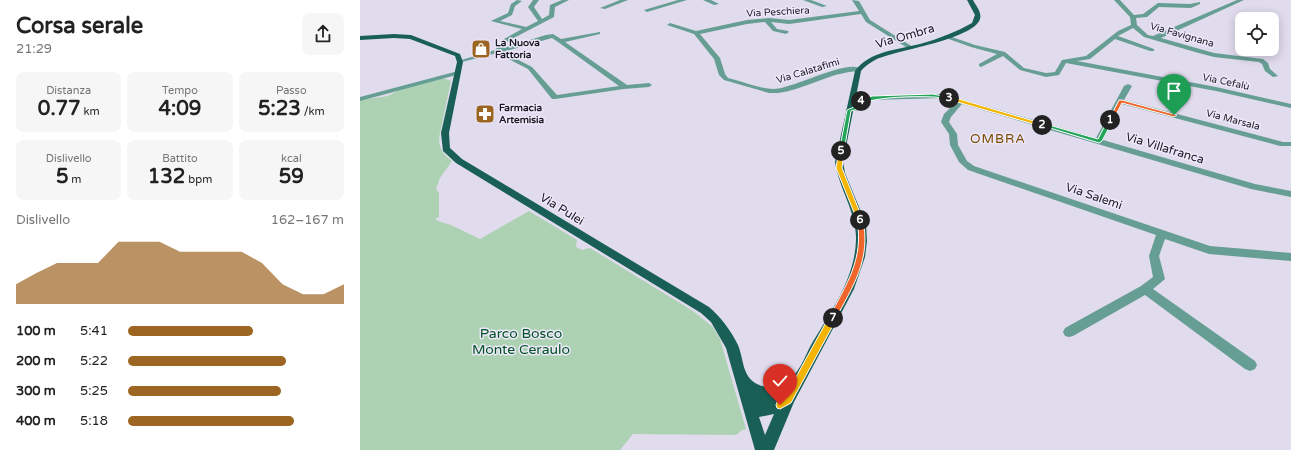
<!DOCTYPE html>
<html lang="it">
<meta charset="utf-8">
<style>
body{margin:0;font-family:"Varela Round",sans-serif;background:#f6f6f6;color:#222;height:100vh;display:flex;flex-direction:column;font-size:15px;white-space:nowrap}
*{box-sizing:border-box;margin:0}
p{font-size:13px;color:#767676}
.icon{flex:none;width:22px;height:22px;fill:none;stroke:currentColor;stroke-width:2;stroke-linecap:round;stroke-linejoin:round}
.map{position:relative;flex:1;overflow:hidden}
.sheet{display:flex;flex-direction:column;background:#fff;width:360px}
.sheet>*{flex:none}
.buttons{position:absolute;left:875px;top:12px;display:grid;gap:8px}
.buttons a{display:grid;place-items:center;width:44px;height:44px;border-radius:8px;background:#fff;box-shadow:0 2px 10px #0003;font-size:20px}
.pin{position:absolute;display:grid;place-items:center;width:34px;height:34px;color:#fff;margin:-41px -17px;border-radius:50% 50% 50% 0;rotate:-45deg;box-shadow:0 0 4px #0007}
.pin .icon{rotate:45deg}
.km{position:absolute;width:20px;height:20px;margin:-10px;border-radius:50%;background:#222;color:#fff;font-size:11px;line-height:20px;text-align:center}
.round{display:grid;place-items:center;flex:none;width:42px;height:42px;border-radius:8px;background:#f6f6f6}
.head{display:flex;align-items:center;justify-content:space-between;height:68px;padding:0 16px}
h1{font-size:22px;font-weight:800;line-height:30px}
.metrics{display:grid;grid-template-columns:repeat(3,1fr);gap:6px;height:68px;padding:4px 16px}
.metrics div{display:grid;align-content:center;border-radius:8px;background:#f6f6f6;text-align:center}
.metrics b{font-size:20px;font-weight:800}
.metrics small{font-size:11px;font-weight:400}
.metrics p{font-size:11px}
.chart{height:112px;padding:8px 16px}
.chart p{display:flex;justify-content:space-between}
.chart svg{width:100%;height:72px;margin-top:4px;fill:#9d6522;opacity:.7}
ul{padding:0 16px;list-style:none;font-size:13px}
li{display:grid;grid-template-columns:64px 48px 1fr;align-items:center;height:30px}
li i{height:10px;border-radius:5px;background:#9d6522}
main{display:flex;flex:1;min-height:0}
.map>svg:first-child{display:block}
.green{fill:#add2b3}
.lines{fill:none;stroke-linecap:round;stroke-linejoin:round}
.minor{fill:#669e94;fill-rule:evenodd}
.major{fill:#195f56;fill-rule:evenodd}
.split-1{fill:#f0652b;stroke:#fff}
.split-2{fill:#22a559;stroke:#fff}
.split-3{fill:#f5b400;stroke:#fff}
.split-4{fill:#22a559;stroke:#fff}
.split-5{fill:#22a559;stroke:#fff}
.split-6{fill:#f5b400;stroke:#fff}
.split-7{fill:#f0652b;stroke:#fff}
.split-8{fill:#f5b400;stroke:#fff}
.labels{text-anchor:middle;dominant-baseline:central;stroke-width:3;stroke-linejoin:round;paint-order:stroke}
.far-street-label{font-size:10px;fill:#1b191f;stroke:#eee8fb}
.far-poi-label{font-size:10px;font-weight:bold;fill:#1b191f;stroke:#eee8fb;text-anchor:start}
.street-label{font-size:12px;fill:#1b191f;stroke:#eee8fb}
.neighbourhood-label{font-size:13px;letter-spacing:1px;fill:#7b4901;stroke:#eee8fb}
.near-park-label{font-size:14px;fill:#005222;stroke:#eee8fb}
</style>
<main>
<section class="sheet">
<div class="head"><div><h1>Corsa serale</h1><p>21:29</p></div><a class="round"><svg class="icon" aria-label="share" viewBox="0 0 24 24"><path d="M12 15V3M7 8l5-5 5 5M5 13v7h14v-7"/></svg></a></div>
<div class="metrics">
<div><p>Distanza</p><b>0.77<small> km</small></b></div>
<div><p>Tempo</p><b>4:09</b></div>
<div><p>Passo</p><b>5:23<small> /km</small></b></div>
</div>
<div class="metrics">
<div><p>Dislivello</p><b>5<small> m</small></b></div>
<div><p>Battito</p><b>132<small> bpm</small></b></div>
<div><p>kcal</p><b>59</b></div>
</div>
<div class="chart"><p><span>Dislivello</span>162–167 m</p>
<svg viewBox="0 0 160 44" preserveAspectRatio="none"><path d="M0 44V32L10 25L20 19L30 19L40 19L50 6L60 6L70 6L80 12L90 12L100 12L110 12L120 19L130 32L140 38L150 38L160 32V44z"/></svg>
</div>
<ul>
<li><b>100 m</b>5:41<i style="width:58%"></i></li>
<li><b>200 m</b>5:22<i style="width:73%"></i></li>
<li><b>300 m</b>5:25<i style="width:71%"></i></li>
<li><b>400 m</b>5:18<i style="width:77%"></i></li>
</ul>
</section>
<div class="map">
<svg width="931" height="450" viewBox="0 0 931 450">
<rect width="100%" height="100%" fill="#e0dbed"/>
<!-- green -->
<path class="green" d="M83 78 91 81 79 138C79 149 83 154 92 161L80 178 76 189 79 193V217L75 219 78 221 91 225 120 239 169 211 217 240 216 247 222 250 230 248 333 311 353 327 360 339 386 429 382 430 376 435 273 434 260 450H0V100L28 96 39 90Z"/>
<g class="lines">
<!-- minor -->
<path class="minor" d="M157 0 162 1 155 6 152 15 140 21 166 27 178 21 168 7 173 0H179L174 7 182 19 189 15 190 5 202 0H209L195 7 194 17 148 41 143 48 186 35 193 34 201 39 240 32V34L205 42 267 85 289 83 292 85 289 87 264 89 195 99H192L168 69 137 53 98 63V61L135 50 144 39 162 29 131 21 148 13 151 4ZM192 38 198 42 259 86 197 95 172 67 143 52Z
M260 0H268L245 9 240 8Z
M318 0H327L287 12 284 10Z
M343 0H351L359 4 354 5Z
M443 0H451L467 6 462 7Z
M492 0 499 1 510 20 553 47V49H549L506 22 501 14 429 24 411 22 417 29 428 31 429 32 426 34 413 31 405 22 387 24 340 34 360 58 365 74 368 78C381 81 401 89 413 89 433 89 488 58 502 69L499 71C467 72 437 95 409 93L364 80 359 75 354 59 334 34 307 25 310 23 336 31 387 20 409 18 429 20 499 11Z
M754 0H760L774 15 783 14 798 3 830 4 840 2V4L831 8 799 7 787 17 776 18 777 25 788 35 793 36 877 0H884L801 38 854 53 903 59 908 63 910 69 918 76 913 77 905 71 902 64 899 62 854 57 835 52 784 37 773 28 758 36 794 49V51H790L755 39 730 59 717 61 856 87 931 104V108L856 91 706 63 699 75 686 77 660 70 643 56 621 67 619 66V64L637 54 611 47 583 37 586 35 615 45 645 52 664 68 686 73 695 72 702 60 726 56 758 31 771 25 770 17Z
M98 71 101 73 100 74 0 101V97Z
M768 84 772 86 764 100 923 142H931V146H920L762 104 743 140 895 184 931 191V197L891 189 602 104 591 117 589 122 597 134 598 145 607 161 614 166 850 246 931 253V261L849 254 805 239 799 256 805 279 793 289 895 361 897 365 895 369 890 371 885 369 785 295 713 336 709 337 705 336 703 332 705 328 781 286 793 277 789 256 796 235 608 170 599 162 590 145 589 134 581 122 584 114 596 102 583 98 512 100 504 102 499 110 489 112 485 110 493 106 499 98 512 96 583 94 736 138 764 86Z"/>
<!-- major -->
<path class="major" d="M607 0H613C616 6 622 12 620 19 613 40 535 50 515 60 510 63 505 66 501 71L483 162 485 173 506 224 507 241 505 257 494 289 434 402 414 450H395L366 348 351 322 341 313 96 163 83 151 81 133 97 62 95 56 50 39 34 38 0 40V36L34 34 51 35 100 54 103 62 89 133 90 148 102 159 349 307C361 317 371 331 378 345 384 360 382 376 397 384 409 391 426 384 435 374 442 366 446 354 451 345 470 313 495 279 496 240 497 213 479 189 475 162L495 71C510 51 536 50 560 44 578 39 596 32 612 23L615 15ZM414 414 405 435 399 417Z"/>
</g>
<!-- split-1 -->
<path class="split-1" d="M759 100H762L817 115 814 117 762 103 752 122H748Z"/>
<!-- split-2 -->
<path class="split-2" d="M748 119 753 120 742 141 739 143 680 125 682 123 738 139Z"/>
<!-- split-3 -->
<path class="split-3" d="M589 96 684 124 685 125 680 126 587 99Z"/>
<!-- split-4 -->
<path class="split-4" d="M573 94 591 98C586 100 579 97 573 97 552 96 521 97 501 103L499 101 512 96Z"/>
<!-- split-5 -->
<path class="split-5" d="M499 100 504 101 498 109 491 111 484 151 479 152 487 110 494 107Z"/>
<!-- split-6 -->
<path class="split-6" d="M479 149 484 151 482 168 503 220 502 222H498L497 220 476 168Z"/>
<!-- split-7 -->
<path class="split-7" d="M500 218 503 220C511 260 493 286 475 320L473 321 469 318C486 284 504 260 497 220Z"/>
<!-- split-8 -->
<path class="split-8" d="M470 315H473L477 318 431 403 420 409 417 408 416 405 417 402 425 397Z"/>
<!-- icons -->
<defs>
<symbol id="shop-square" viewBox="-11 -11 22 22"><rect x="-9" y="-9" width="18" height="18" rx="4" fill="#9d6522" stroke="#eee8fb"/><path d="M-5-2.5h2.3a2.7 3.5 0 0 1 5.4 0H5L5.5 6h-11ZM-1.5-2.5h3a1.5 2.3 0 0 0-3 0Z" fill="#fff"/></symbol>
<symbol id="pharmacy-square" viewBox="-11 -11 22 22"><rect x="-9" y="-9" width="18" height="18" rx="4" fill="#9d6522" stroke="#eee8fb"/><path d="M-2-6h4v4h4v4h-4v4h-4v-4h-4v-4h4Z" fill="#fff"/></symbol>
</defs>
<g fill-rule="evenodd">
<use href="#shop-square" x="110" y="38" width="22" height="22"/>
<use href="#pharmacy-square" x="114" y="103" width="22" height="22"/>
</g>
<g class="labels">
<!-- far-street labels -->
<g class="far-street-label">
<text transform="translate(418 12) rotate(-3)">Via Peschiera</text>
<text transform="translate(822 35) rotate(16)">Via Favignana</text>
<text transform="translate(448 71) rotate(-17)">Via Calatafimi</text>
<text transform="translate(866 82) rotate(12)">Via Cefalù</text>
<text transform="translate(873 120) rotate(15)">Via Marsala</text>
</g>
<!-- far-poi labels -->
<g class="far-poi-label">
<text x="135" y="43">La Nuova<tspan x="135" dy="12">Fattoria</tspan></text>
<text x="139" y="108">Farmacia<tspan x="139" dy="12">Artemisia</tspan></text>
</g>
<!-- street labels -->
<g class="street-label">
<text transform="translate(545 36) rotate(-16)">Via Ombra</text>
<text transform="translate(805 148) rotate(17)">Via Villafranca</text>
<text transform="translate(734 196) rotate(19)">Via Salemi</text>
<text transform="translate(202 209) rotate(32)">Via Pulei</text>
</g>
<!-- neighbourhood labels -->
<g class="neighbourhood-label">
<text x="638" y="139">OMBRA</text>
</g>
<!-- near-park labels -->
<g class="near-park-label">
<text x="161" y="333">Parco Bosco<tspan x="161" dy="16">Monte Ceraulo</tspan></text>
</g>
</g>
</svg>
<div class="buttons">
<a><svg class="icon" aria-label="locate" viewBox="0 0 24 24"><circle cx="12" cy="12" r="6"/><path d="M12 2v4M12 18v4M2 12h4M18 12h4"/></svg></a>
</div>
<div class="pin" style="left:814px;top:115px;background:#1e9e55"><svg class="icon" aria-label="arrive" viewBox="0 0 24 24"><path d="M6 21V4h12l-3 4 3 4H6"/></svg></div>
<div class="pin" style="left:420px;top:405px;background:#d93025"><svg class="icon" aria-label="check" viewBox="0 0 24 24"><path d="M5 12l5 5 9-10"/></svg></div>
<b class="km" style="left:750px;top:120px">1</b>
<b class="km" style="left:682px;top:125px">2</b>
<b class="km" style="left:589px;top:98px">3</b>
<b class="km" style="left:501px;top:101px">4</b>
<b class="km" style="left:481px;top:151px">5</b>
<b class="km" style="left:500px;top:220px">6</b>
<b class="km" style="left:473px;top:318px">7</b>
</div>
</main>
